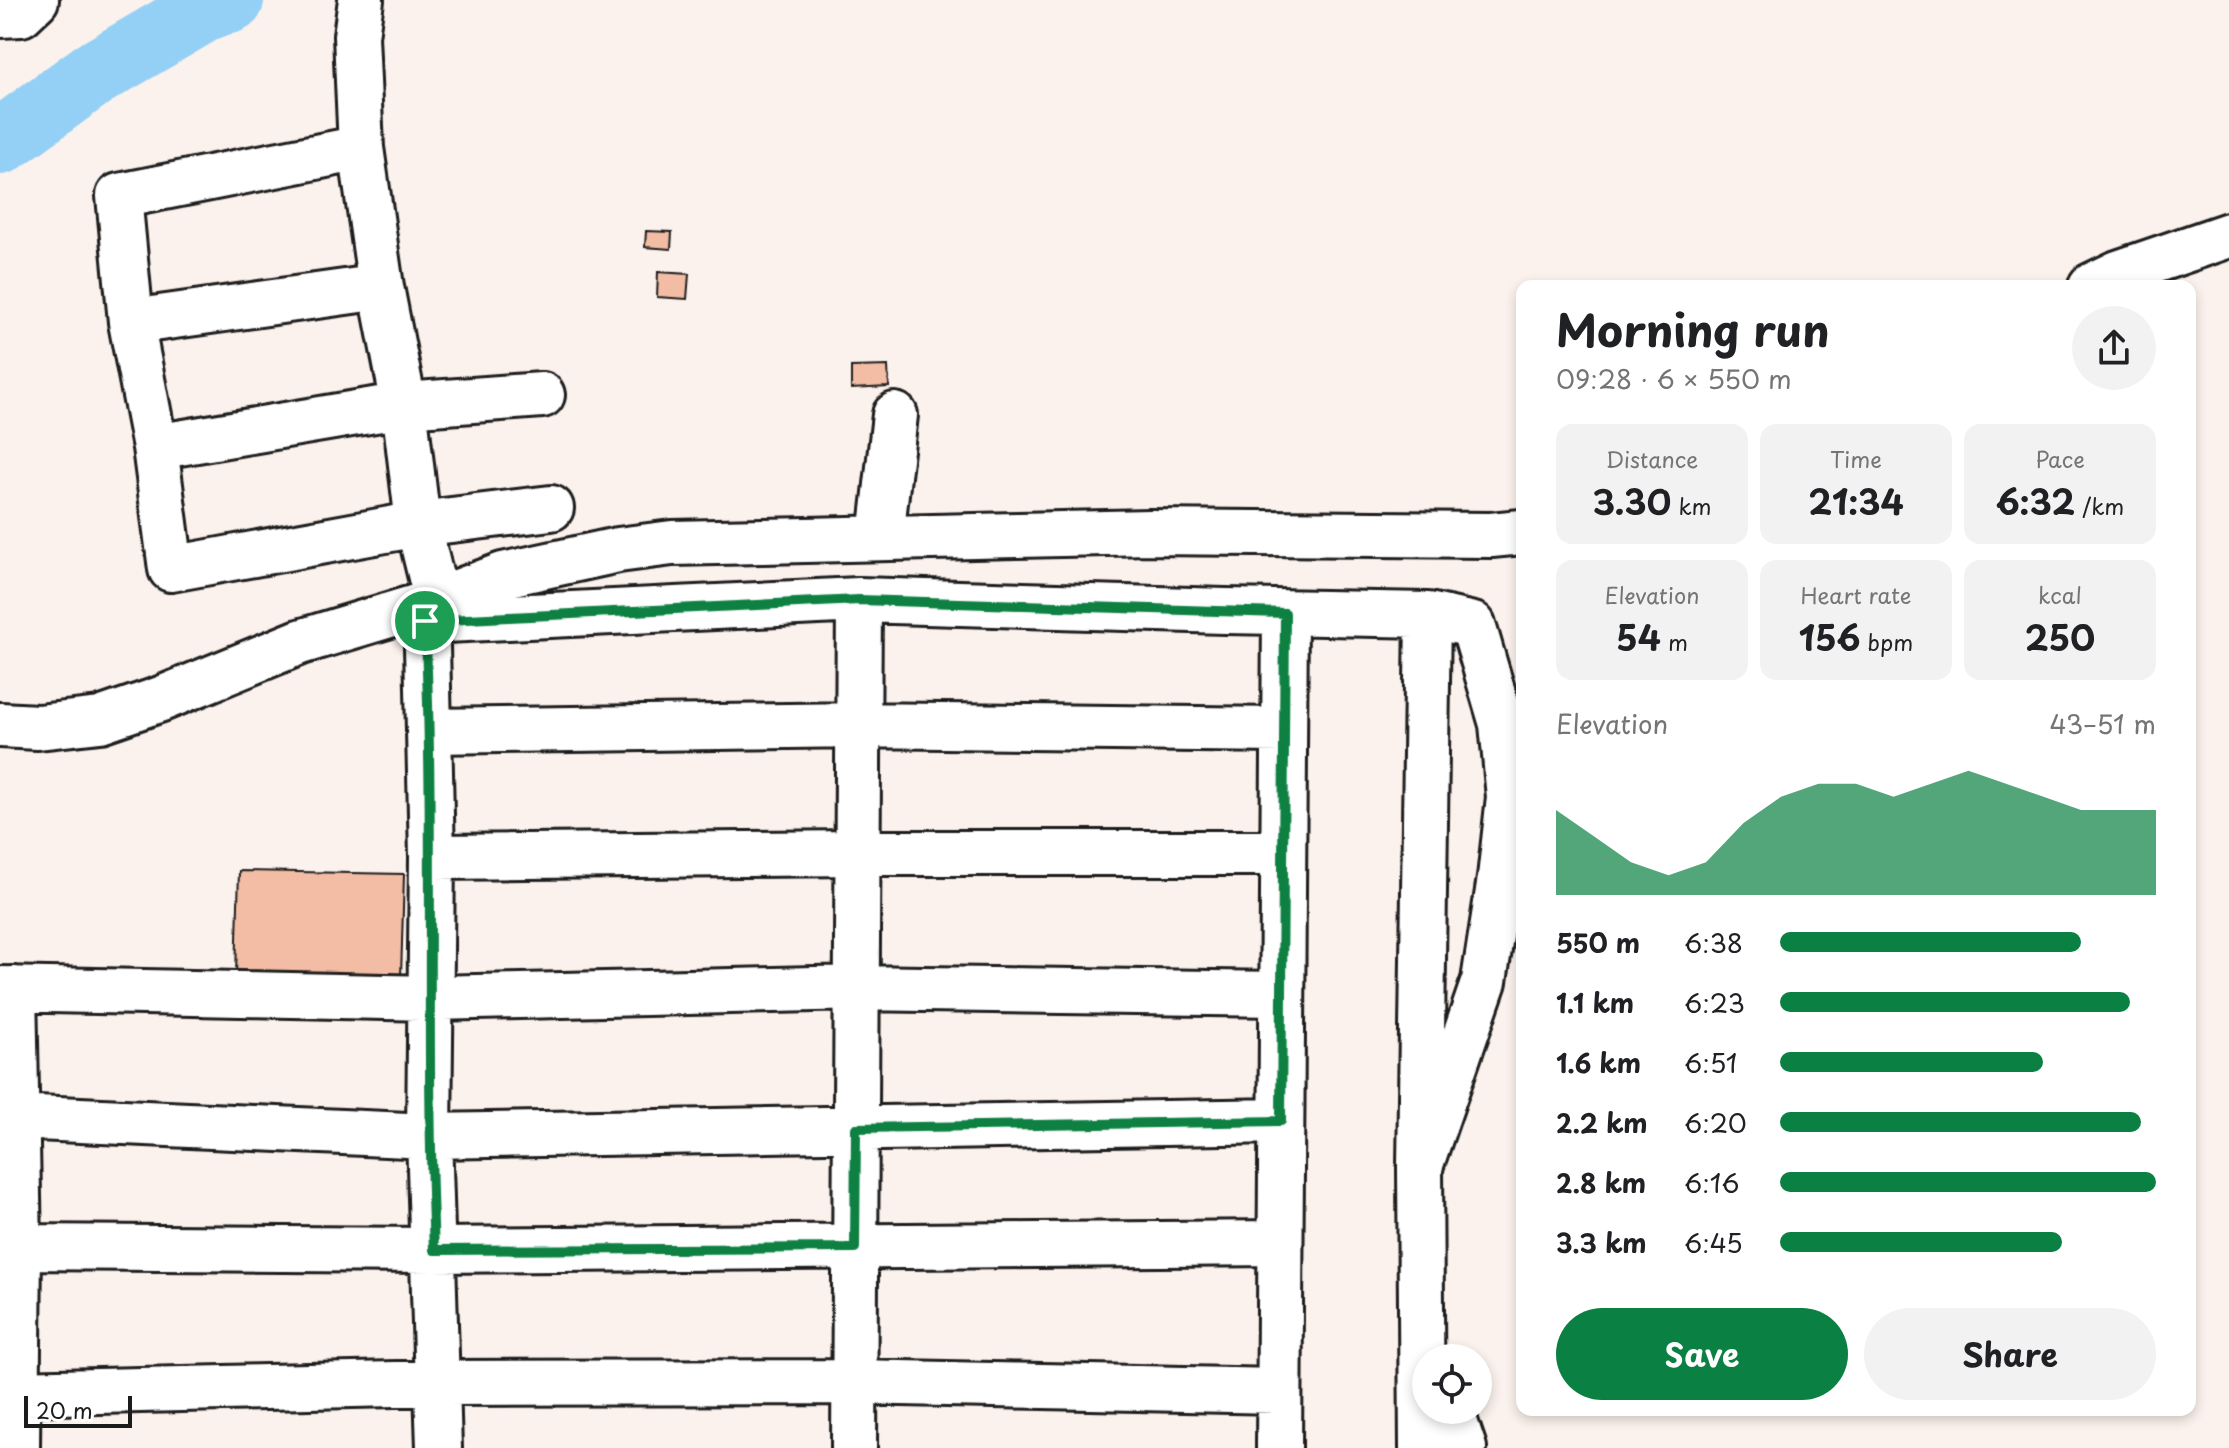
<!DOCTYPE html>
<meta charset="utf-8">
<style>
body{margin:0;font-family:"Playpen Sans",sans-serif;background:#f2f2f2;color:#202124;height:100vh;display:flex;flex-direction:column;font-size:30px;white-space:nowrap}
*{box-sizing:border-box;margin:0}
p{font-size:26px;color:#757577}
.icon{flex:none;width:44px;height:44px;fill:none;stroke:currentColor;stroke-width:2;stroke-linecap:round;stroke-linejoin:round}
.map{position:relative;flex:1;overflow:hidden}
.side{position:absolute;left:1516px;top:280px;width:680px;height:1136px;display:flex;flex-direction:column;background:#fff;border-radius:16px;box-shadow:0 4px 12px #0003}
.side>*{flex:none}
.tools{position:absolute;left:1412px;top:1344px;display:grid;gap:16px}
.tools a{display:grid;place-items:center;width:80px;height:80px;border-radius:50%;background:#fff;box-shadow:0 4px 12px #0003;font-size:40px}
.scale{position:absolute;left:24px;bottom:20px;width:108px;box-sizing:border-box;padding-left:8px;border:4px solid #1c1c1c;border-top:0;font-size:22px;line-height:28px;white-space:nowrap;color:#1c1c1c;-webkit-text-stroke:6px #fff;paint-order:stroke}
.pin{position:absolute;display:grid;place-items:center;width:68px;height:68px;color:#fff;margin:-34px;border:4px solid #fff;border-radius:50%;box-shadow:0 2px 8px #0007}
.round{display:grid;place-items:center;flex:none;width:84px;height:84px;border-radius:42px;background:#f2f2f2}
.headline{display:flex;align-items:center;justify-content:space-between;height:136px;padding:0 40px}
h1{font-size:44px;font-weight:700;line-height:60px}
.metrics{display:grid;grid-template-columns:repeat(3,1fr);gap:12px;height:136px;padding:8px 40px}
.metrics div{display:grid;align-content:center;border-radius:16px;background:#f2f2f2;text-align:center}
.metrics b{font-size:34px;font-weight:700}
.metrics small{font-size:22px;font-weight:400}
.metrics p{font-size:22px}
.chart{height:224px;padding:16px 40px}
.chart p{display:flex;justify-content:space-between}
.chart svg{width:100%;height:144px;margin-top:8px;fill:#0b8043;opacity:.7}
.primary-button{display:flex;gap:16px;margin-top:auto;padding:16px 40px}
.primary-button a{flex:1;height:92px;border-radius:48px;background:#0b8043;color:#fff;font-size:32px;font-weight:700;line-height:92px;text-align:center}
.primary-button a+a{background:#f2f2f2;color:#202124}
ul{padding:0 40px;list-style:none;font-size:26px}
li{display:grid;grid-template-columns:128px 96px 1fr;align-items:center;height:60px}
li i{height:20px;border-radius:10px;background:#0b8043}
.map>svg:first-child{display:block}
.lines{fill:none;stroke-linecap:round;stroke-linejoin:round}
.river{stroke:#94d0f5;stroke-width:66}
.building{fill:#f2bda4;stroke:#1c1c1c;stroke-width:2}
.minor-casing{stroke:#1c1c1c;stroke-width:50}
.minor{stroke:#fff;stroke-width:44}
.route-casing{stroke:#fff;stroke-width:16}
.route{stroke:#0b8043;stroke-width:10}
</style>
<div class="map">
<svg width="2229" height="1448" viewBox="0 0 2229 1448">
<rect width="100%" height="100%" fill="#fcf2ed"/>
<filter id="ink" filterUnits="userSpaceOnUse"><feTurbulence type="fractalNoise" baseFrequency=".0125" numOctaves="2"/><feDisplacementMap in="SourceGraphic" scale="16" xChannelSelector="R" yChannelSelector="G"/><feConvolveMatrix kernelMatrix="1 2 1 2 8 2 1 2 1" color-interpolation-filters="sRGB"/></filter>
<g filter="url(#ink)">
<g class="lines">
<!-- river -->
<path class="river" d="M0 142 92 75 210 6 231 0"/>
</g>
<!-- building -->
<path class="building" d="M646 231 672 232 671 249 645 247Z
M658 272 689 274 687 299 657 297Z
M888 366 889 387 851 389V367Z
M239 871 404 874 401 977 236 974Z"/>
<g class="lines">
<defs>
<path id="minor" d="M361 0 356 36 361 148 381 287 404 405 418 524 436 598
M0 15 21 14 36 0
M361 148 119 196 131 322 155 447 171 569 418 524 551 508
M2091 286 2118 273 2229 235
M131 322 381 287
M155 447 404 405 542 395
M881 537 895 415
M426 604 432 857 429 1136 439 1448
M425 621 859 600 1225 611 1428 615 1473 625 1502 724 1509 797 1500 878 1484 981 1420 1167
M0 725 38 727 100 720 161 699 300 642 426 604 503 575 618 550 672 543 1150 532 1491 535 1522 532
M430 731 858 725 1284 730
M432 857 857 853H1283
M0 989 432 998 856 988 1282 994
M14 989 19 1247 17 1448
M15 1117 429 1136 1281 1121
M19 1247 434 1250 1280 1243
M0 1391 16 1393 439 1383 855 1382 1279 1391
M1451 1410 1464 1448
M854 1448 859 600
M1279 1448 1285 613
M1422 1448 1420 1167 1428 615"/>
</defs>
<!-- minor casing -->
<use href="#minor" class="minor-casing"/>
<!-- minor -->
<use href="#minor" class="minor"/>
</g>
</g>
<g class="lines" filter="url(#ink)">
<defs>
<path id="route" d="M859 600 1285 613 1281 1121 856 1128 855 1248 434 1250C425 1040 435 830 425 621Z"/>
</defs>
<!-- route casing -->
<use href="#route" class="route-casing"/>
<!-- route -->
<use href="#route" class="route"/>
</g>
</svg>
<div class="tools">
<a><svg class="icon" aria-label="locate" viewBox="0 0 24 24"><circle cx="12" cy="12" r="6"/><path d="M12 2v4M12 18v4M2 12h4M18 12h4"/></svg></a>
</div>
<div class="scale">20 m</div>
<div class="pin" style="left:425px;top:621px;background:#1e9e55"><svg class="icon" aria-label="arrive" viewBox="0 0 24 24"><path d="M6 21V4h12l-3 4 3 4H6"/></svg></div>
<section class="side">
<div class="headline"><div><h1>Morning run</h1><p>09:28 · 6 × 550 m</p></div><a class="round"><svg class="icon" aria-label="share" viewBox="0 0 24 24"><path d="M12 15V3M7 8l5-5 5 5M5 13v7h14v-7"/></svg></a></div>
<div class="metrics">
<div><p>Distance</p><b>3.30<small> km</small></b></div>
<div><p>Time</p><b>21:34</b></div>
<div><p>Pace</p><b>6:32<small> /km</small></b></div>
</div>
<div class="metrics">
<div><p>Elevation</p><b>54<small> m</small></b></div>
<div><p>Heart rate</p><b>156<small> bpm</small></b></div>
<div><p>kcal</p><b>250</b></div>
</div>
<div class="chart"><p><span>Elevation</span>43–51 m</p>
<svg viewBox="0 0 160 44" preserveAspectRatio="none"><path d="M0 44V18L10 26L20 34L30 38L40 34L50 22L60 14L70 10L80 10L90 14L100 10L110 6L120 10L130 14L140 18L150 18L160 18V44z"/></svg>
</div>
<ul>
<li><b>550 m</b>6:38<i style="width:80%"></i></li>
<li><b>1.1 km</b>6:23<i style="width:93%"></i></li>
<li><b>1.6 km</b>6:51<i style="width:70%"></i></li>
<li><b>2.2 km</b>6:20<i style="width:96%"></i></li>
<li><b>2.8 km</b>6:16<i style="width:100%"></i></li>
<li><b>3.3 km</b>6:45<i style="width:75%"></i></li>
</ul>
<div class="primary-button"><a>Save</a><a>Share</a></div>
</section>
</div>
